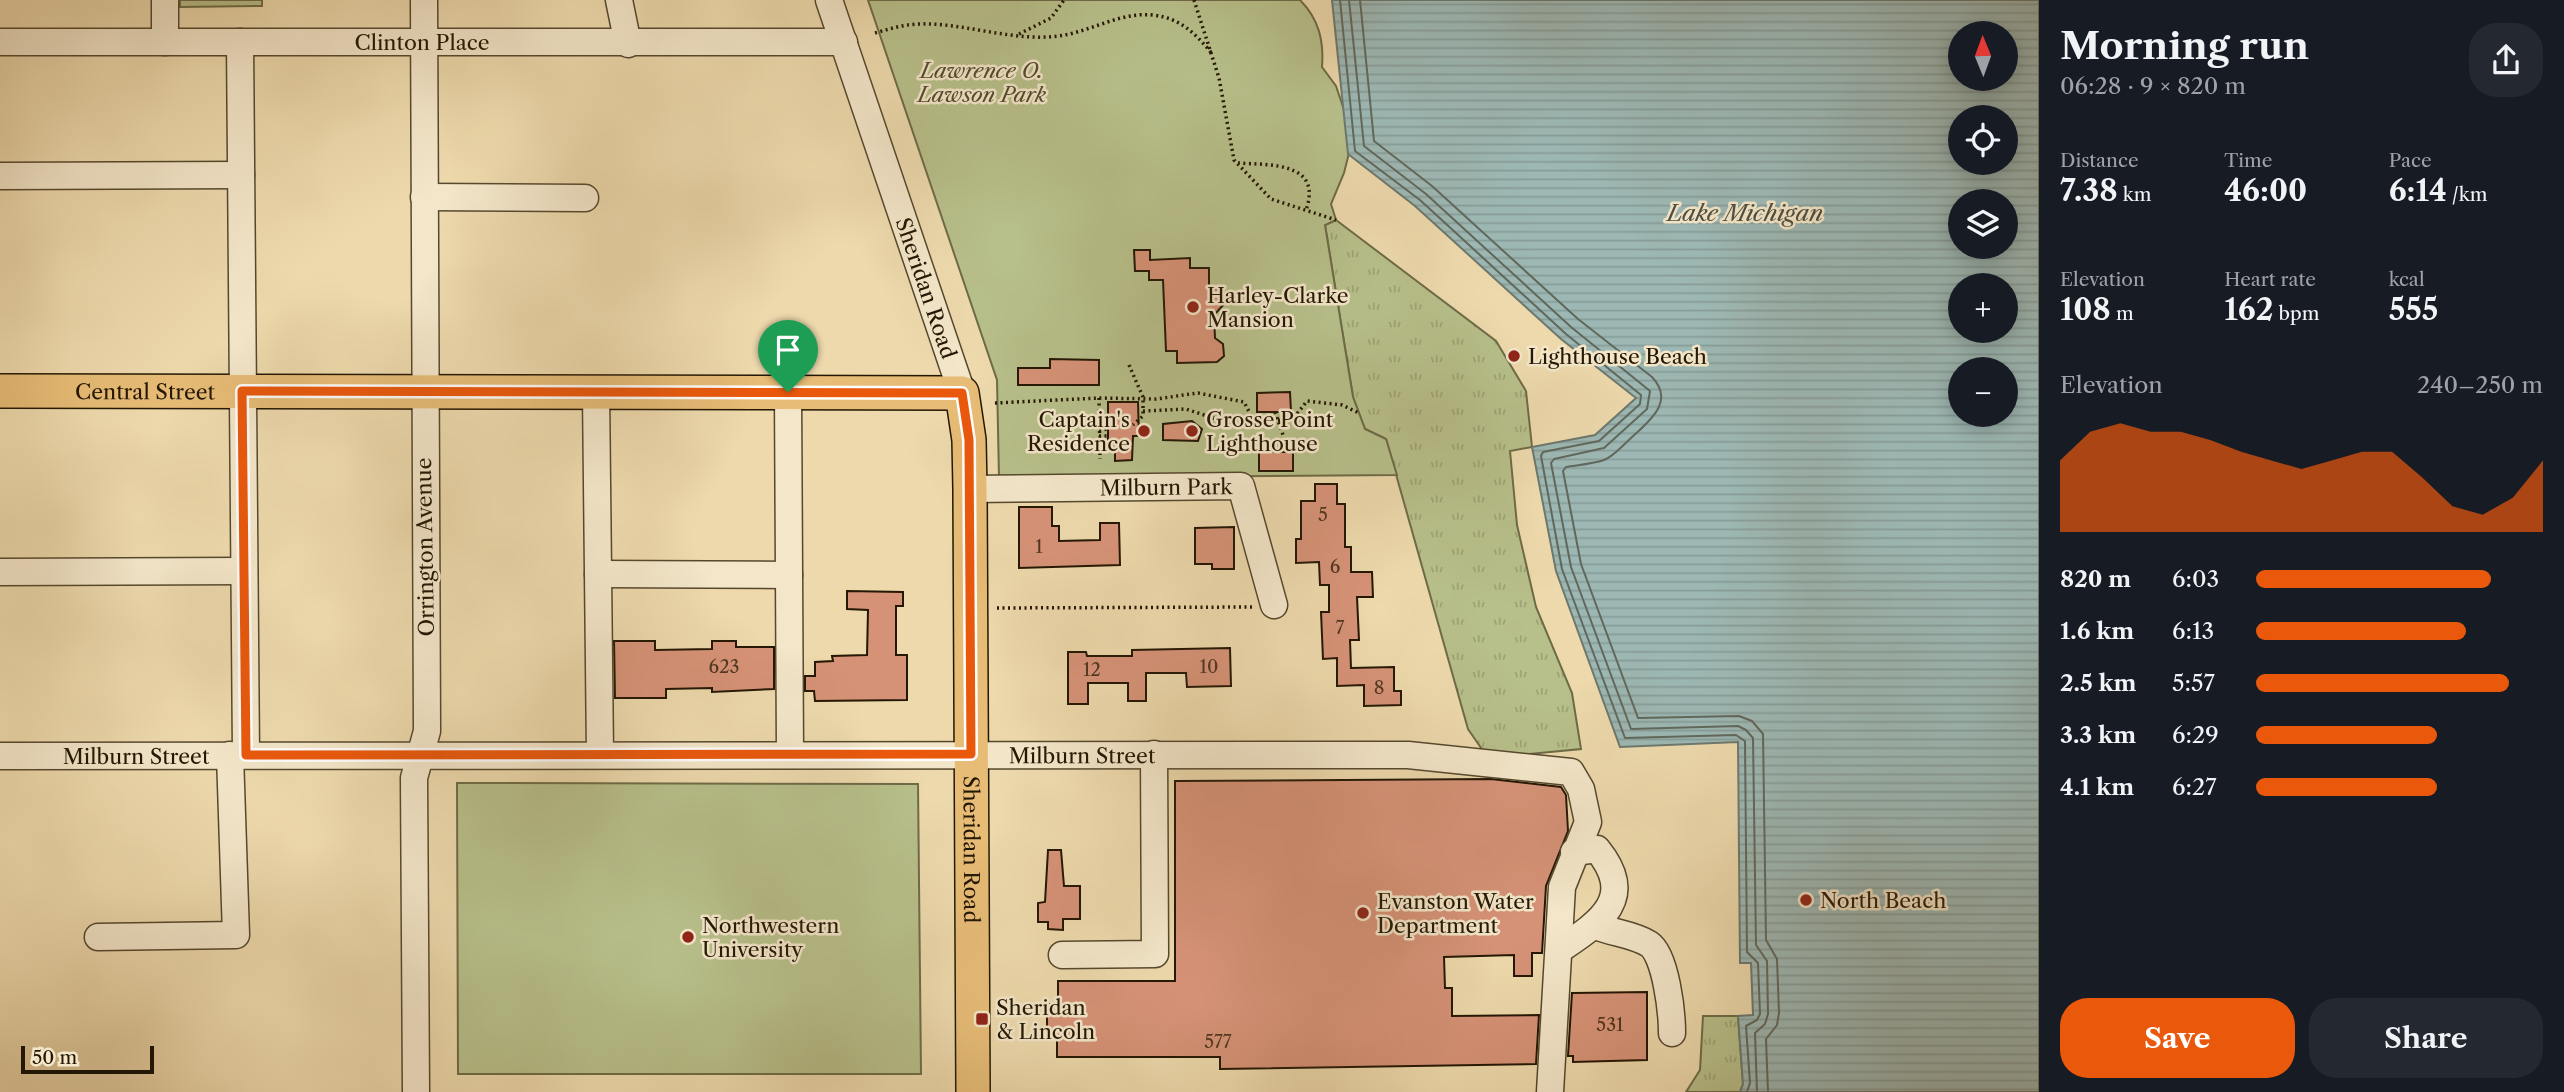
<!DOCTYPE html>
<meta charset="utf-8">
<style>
body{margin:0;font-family:"Libre Caslon Text",serif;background:#242831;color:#f1f3f6;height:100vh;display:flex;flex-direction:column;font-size:26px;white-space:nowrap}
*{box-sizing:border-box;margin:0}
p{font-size:23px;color:#9ea1a6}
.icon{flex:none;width:38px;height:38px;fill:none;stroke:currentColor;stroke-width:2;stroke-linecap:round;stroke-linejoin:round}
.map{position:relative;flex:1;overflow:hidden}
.panel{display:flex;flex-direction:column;background:#171b24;width:525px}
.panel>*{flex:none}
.needle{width:46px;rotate:359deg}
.fabs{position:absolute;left:1948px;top:21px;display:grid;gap:14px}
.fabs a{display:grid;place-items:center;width:70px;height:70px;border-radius:50%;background:#171b24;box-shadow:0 4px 18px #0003;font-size:35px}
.scale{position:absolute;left:21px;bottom:18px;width:133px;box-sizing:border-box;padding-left:7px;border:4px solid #241704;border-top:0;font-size:19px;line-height:24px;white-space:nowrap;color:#241704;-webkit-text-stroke:5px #f3e6c9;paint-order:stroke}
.pin{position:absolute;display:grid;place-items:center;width:60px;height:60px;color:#fff;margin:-72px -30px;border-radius:50% 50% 50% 0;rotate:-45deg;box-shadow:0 0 7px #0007}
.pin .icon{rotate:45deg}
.round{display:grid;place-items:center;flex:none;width:74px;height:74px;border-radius:28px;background:#242831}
.overview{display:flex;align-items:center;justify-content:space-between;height:119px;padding:0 21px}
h1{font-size:38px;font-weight:700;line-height:52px}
.figures{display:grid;grid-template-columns:repeat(3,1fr);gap:10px;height:119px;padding:7px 21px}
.figures div{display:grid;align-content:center}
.figures b{font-size:30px;font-weight:700}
.figures small{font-size:19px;font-weight:400}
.figures p{font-size:19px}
.chart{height:196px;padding:14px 21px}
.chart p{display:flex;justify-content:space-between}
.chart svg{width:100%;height:126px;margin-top:7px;fill:#ea580c;opacity:.7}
.button{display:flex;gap:14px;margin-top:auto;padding:14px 21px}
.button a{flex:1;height:80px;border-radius:28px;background:#ea580c;color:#fff;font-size:28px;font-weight:700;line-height:80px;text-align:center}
.button a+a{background:#242831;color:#f1f3f6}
ul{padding:0 21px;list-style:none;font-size:23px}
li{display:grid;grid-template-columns:112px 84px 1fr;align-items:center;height:52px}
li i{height:18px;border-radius:9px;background:#ea580c}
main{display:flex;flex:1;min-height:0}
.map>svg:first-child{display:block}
.grass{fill:url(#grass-tufts);stroke:#6e6b47;stroke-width:2}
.park{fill:#b7bf8a;stroke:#6e6b47;stroke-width:2}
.water{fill:url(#water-rules);stroke:#6d786e;stroke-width:2;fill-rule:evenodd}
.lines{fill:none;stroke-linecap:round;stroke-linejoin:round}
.shore{stroke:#60685c;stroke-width:2}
.building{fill:#d69277;stroke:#241704;stroke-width:2}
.minor-casing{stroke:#56482e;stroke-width:29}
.major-casing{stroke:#241704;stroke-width:36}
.path{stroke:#241704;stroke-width:3.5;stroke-dasharray:2 3.5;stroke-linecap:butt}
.minor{stroke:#f3e6c9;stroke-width:26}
.major{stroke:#e6bc76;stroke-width:33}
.route-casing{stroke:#fff;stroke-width:14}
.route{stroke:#ea580c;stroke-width:9}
.poi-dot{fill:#8f2418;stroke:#f3e6c9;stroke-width:2.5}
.labels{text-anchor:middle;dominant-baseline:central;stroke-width:5;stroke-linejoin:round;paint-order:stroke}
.number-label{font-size:18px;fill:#503621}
.street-label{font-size:21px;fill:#241704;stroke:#f3e6c9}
.park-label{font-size:21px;font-style:italic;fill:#50492c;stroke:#f3e6c9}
.poi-label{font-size:21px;fill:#241704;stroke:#f3e6c9;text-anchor:start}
.water-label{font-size:23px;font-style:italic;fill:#4e4f42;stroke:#f3e6c9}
</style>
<main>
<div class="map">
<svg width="2039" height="1092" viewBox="0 0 2039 1092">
<defs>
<pattern id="grass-tufts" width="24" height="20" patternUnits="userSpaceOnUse" patternTransform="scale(1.75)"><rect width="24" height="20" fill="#b7bf8a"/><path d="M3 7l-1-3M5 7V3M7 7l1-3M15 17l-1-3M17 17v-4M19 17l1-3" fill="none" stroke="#9da375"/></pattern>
<pattern id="water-rules" width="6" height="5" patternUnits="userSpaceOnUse" patternTransform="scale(1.75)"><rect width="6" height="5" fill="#9db8b4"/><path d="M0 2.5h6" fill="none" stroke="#879d99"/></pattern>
</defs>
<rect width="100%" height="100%" fill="#edd9ac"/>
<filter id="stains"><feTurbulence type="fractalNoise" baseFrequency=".00286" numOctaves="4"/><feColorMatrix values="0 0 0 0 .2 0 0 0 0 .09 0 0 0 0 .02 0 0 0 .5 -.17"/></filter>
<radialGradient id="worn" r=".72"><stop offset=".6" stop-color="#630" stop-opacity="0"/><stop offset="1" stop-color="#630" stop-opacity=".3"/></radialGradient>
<!-- grass -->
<path class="grass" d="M1336 220 1496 341 1526 391 1532 447 1510 451 1517 525 1536 607 1572 693 1581 749 1488 758 1468 729 1386 439 1365 429 1353 397 1325 225Z
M1703 1016H1738L1743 1084 1740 1092H1686L1700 1070Z"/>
<!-- park -->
<path class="park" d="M180 0H262V6L180 7Z
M868 0H1300C1319 19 1324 41 1322 67L1336 86 1353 137 1344 173 1331 204 1336 220 1325 225 1353 397 1365 429 1386 439 1397 475 999 478 997 380Z
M457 783 918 784 921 1074H458Z"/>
<!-- water -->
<path class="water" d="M1332 0H2039V1092H1740L1743 1084 1738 1016 1753 1015 1751 963H1740L1738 742 1620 747 1556 571 1532 447 1595 435 1636 398 1561 339 1415 206 1348 154ZM1960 33H2006V79H1960ZM1960 117H2006V163H1960ZM1960 201H2006V247H1960ZM1960 285H2006V331H1960ZM1960 369H2006V415H1960Z"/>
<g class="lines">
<!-- shore -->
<path class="shore" d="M1340 0 1355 151 1420 200 1566 334 1641 395 1640 404 1599 441 1543 452 1541 456 1562 569 1625 738 1736 735 1745 741 1747 952 1758 963 1760 1014 1757 1020 1746 1026 1750 1083 1747 1092
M1349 0 1364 146 1426 194 1571 327 1650 391 1647 409 1604 448 1554 459 1551 463 1571 567 1631 729 1738 726 1746 730 1753 738 1756 945 1767 961 1768 1014 1765 1024 1755 1033 1757 1092
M1360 0 1374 141 1432 186 1578 319 1652 377C1676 402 1648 422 1630 439 1622 446 1614 456 1604 460 1592 464 1578 465 1566 467L1563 471 1581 564 1638 718 1739 716 1752 721 1763 734 1766 940 1777 959 1779 1013 1777 1025 1766 1039 1768 1092"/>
</g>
<!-- building -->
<path class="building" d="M1134 250H1150V260L1190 258V268H1209V289H1218L1224 294V304L1214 315 1215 338 1223 344 1224 356 1217 362 1177 363V351H1166L1163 280H1149V271H1135Z
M1050 359 1099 360V385H1018V368H1050Z
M1290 392 1291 412H1257V393Z
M1108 402H1138L1139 436H1133L1132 460 1115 461V449H1108Z
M1192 421 1202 429 1198 441 1163 440V424Z
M1259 452H1293V471H1259Z
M1315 484H1337V504H1345V547H1351V572H1372L1373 597H1357L1359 640H1350L1351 668 1394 667V691H1401V705L1364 706V685L1337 686V658L1323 659 1321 612H1329V585H1320L1319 562 1296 563V539H1301V501H1315Z
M1019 507H1052V526H1059V541L1100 540V523H1119L1120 565 1019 568Z
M1234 527V569H1212V564H1195V528Z
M847 591 903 592V606H896V655H907V700L815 701 814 691H805V676H815V662L833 661 832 656 867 655 868 610 847 609Z
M614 641H655V650L712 649V641H736V647H774V689L712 692V688L666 689V698H615Z
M1230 648 1231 686 1187 687 1186 673H1146V701H1128V683H1088V704H1068V652H1086L1087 656H1132V650Z
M1491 779 1561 787 1566 795 1568 831 1546 886 1542 953H1532V976H1514V955L1444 957 1445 988H1452V1016L1539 1015 1536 1064 1220 1069V1057H1057V1036H1047V1004H1058V981H1175V781Z
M1048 850H1061L1064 886H1080V919H1063V930L1048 929V922H1038V903L1045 902Z
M1647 992V1060L1573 1062V1056H1568L1572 993Z"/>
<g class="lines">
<defs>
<g id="minor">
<path d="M619 0 628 44"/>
<path id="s1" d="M829 0 962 393"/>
<path id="s2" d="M0 42H844"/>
<path d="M165 42V0"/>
<path d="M240 42 246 755"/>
<path d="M0 176 241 175"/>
<path d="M424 197 585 198"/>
<path d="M596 392 600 755"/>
<path d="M788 392 790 754"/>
<path id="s3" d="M970 489 1241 486 1274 605"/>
<path d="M0 572 244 571"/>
<path d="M598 574 789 575"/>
<path id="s4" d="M0 756 1408 755 1571 772 1581 789 1588 822 1562 887 1550 1092"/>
<path d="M1596 926C1612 933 1633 934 1649 944 1666 955 1672 1013 1672 1033"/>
<path d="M98 937 236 935 230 755"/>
<path d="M1559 950C1599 923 1638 899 1597 849L1574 852"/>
<path d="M1062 955 1155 954 1154 754"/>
<path d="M416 1092 414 778 427 731 424 0"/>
</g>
<g id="major">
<path id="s5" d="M0 391 962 393 969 440 970 489 973 1092"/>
</g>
</defs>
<!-- minor casing -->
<use href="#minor" class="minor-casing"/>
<!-- major casing -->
<use href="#major" class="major-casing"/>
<!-- path -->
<path class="path" d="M1194 0 1219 78 1234 160 1271 199 1336 220
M875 33C889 29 902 25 917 24 966 22 1016 44 1065 35 1095 29 1122 12 1153 15 1181 18 1197 35 1213 55
M1019 34 1051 18 1064 0
M1238 163C1270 165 1323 162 1306 210
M1129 365 1143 397V416L1133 425
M1099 398 1100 459
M995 403 1099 398 1156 399 1198 393 1244 402 1254 421
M1143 411 1186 409 1225 422 1242 424 1293 419 1307 401 1342 405 1359 413
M1275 412 1289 452
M1099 430 1108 429
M1099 436H1107
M997 608 1254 607"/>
<!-- minor -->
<use href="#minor" class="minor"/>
<!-- major -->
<use href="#major" class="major"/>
</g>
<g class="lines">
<defs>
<path id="route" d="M242 391 962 393 969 440 971 754 246 755Z"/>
</defs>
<!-- route casing -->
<use href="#route" class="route-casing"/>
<!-- route -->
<use href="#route" class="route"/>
</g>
<!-- markers -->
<g class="poi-dot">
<circle cx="1193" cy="307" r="7"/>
<circle cx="1514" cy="356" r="7"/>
<circle cx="1144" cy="431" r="7"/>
<circle cx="1192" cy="431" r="7"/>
<circle cx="1806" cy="900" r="7"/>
<circle cx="1363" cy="913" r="7"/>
<circle cx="688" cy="937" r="7"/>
<rect x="975" y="1012" width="14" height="14" rx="3.5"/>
</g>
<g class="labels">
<!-- number labels -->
<g class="number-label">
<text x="1323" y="515">5</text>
<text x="1039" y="547">1</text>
<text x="1335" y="567">6</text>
<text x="1340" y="628">7</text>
<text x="724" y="667">623</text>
<text x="1209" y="667">10</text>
<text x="1092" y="670">12</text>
<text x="1379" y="688">8</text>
<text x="1610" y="1025">531</text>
<text x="1218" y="1042">577</text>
</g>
<!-- street labels -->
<g class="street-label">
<text stroke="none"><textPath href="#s2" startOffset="422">Clinton Place</textPath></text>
<text stroke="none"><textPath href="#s1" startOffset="304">Sheridan Road</textPath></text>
<text stroke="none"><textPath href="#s5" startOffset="145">Central Street</textPath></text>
<text stroke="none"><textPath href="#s3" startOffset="196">Milburn Park</textPath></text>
<text transform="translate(425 547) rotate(-91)">Orrington Avenue</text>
<text stroke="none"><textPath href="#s4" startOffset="1082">Milburn Street</textPath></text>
<text stroke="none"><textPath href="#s4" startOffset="136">Milburn Street</textPath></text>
<text stroke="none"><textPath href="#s5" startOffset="1419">Sheridan Road</textPath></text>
</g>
<!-- park labels -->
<g class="park-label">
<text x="982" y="70">Lawrence O.<tspan x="982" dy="24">Lawson Park</tspan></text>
</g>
<!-- poi labels -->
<g class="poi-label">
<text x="1207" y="295">Harley-Clarke<tspan x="1207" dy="24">Mansion</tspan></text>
<text x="1528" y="356">Lighthouse Beach</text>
<text x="1130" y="419" text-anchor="end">Captain's<tspan x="1130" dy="24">Residence</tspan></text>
<text x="1206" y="419">Grosse Point<tspan x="1206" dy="24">Lighthouse</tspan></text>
<text x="1820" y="900">North Beach</text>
<text x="1377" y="901">Evanston Water<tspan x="1377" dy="24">Department</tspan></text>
<text x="702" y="925">Northwestern<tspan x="702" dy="24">University</tspan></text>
<text x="996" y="1007">Sheridan<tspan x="996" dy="24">&amp; Lincoln</tspan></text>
</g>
<!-- water labels -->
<g class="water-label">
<text x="1745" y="213">Lake Michigan</text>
</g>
</g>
<rect width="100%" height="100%" filter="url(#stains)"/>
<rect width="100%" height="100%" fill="url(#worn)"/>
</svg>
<div class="fabs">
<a><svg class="needle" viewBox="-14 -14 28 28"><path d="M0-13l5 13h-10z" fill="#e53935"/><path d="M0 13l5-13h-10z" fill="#9ea1a6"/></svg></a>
<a><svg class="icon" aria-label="locate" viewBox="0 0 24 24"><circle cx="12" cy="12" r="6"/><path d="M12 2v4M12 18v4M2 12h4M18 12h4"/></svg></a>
<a><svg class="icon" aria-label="layers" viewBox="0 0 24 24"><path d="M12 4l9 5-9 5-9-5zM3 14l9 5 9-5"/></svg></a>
<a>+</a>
<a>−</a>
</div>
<div class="scale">50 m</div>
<div class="pin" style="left:788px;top:392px;background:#1e9e55"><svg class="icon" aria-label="arrive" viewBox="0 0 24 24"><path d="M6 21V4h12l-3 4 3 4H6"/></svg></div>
</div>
<section class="panel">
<div class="overview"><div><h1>Morning run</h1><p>06:28 · 9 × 820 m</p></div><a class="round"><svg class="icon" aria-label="share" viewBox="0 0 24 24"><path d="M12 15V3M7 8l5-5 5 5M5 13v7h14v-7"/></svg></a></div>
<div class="figures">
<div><p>Distance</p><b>7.38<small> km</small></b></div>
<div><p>Time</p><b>46:00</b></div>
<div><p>Pace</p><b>6:14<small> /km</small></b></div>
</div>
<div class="figures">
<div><p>Elevation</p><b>108<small> m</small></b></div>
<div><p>Heart rate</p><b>162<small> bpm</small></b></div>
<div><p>kcal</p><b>555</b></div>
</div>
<div class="chart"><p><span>Elevation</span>240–250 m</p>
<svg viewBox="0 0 160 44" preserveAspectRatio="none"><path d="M0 44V19L10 9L20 6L30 9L40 9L50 12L60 16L70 19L80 22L90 19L100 16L110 16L120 25L130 35L140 38L150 32L160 19V44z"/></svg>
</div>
<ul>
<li><b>820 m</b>6:03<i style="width:82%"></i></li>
<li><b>1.6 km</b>6:13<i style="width:73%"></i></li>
<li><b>2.5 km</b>5:57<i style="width:88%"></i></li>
<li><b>3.3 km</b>6:29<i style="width:63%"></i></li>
<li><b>4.1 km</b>6:27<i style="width:63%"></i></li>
</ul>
<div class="button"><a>Save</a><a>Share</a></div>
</section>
</main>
